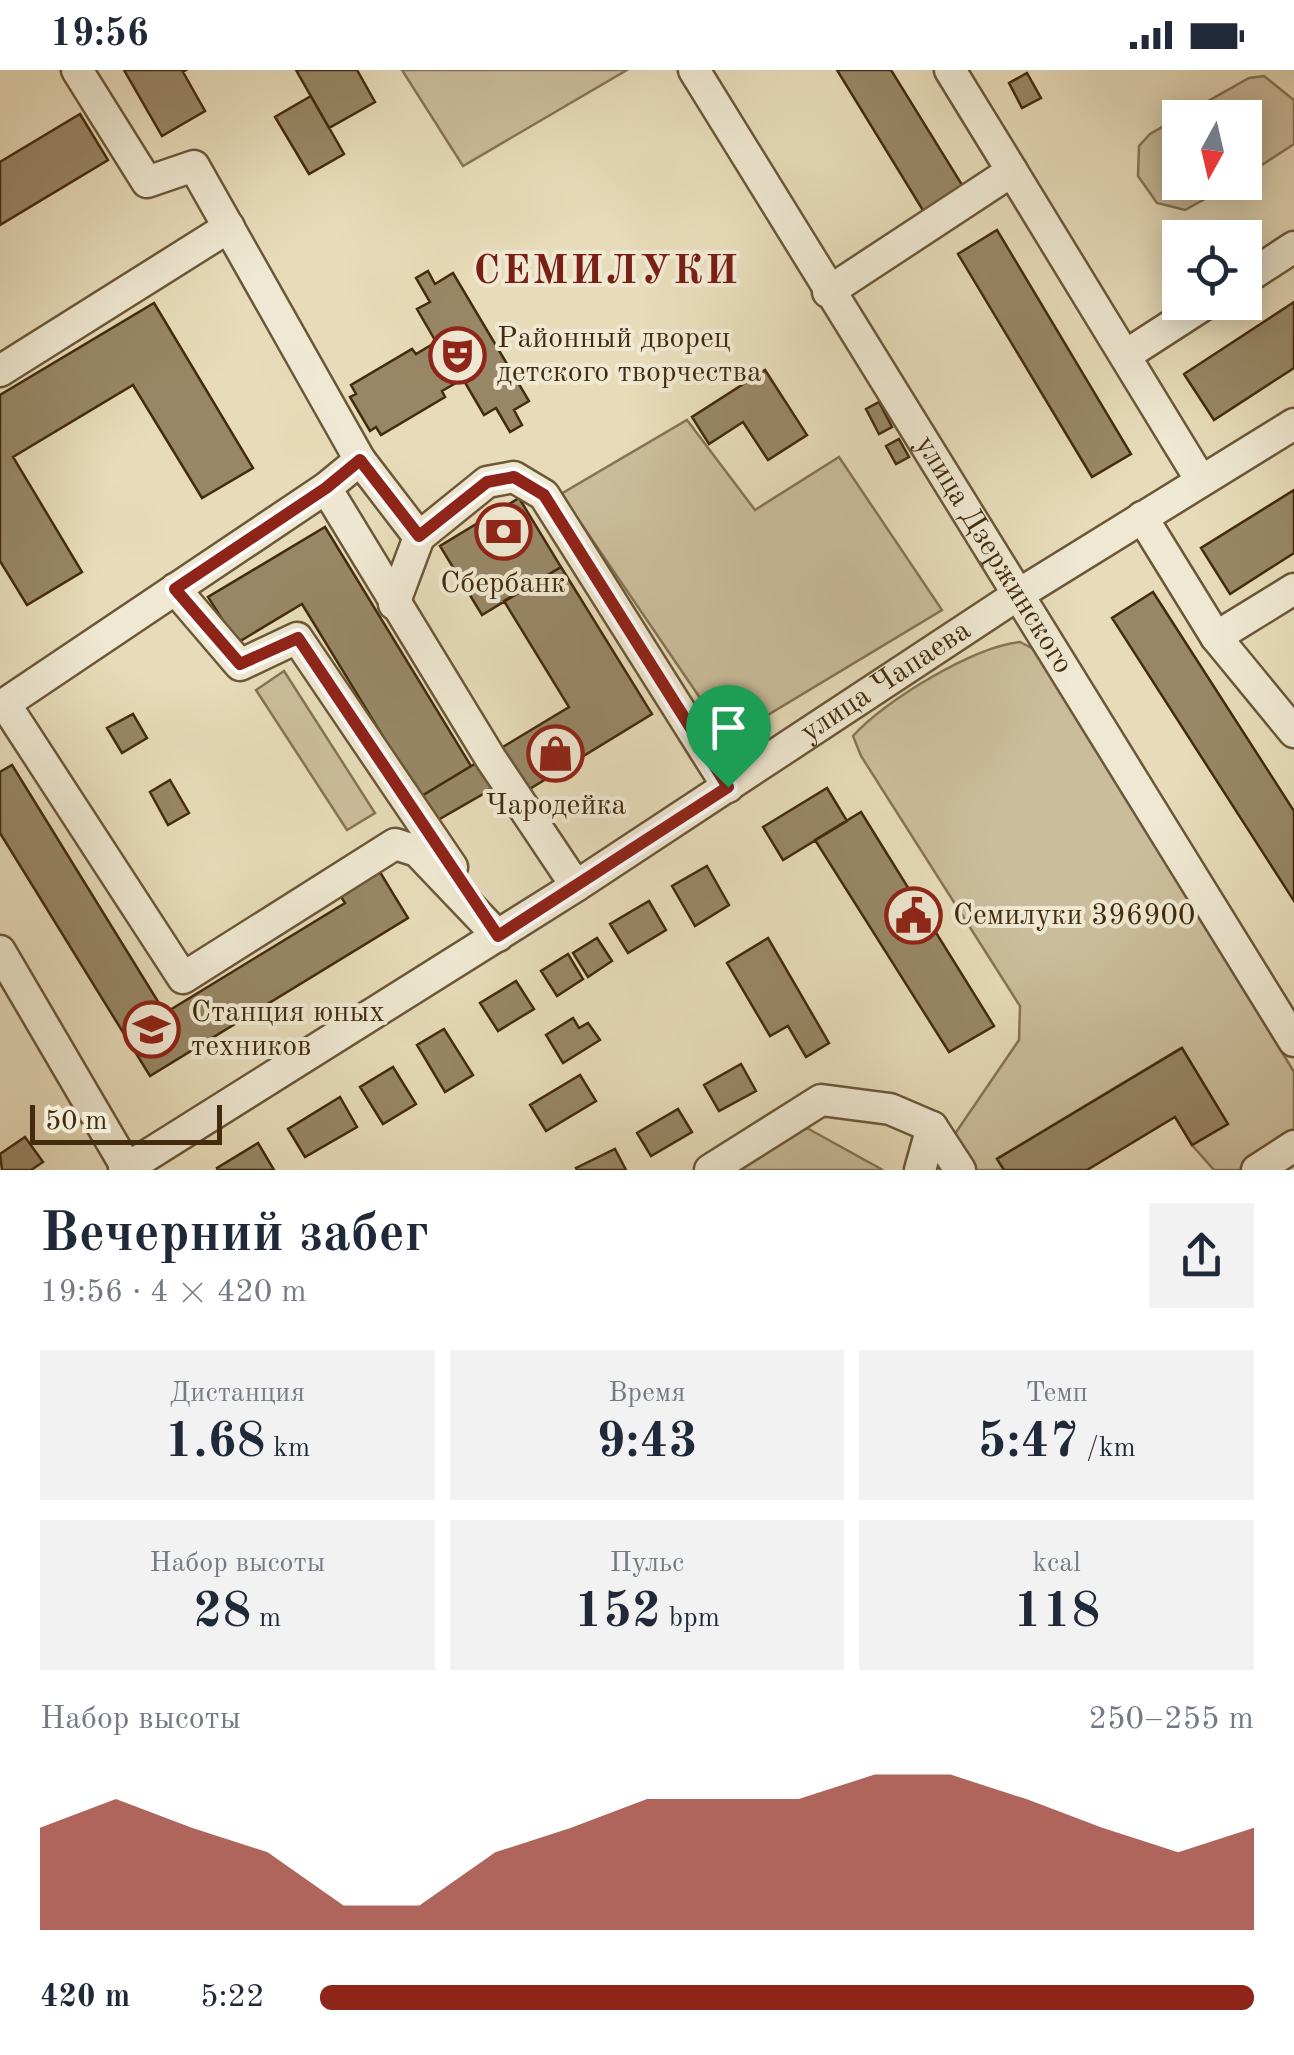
<!DOCTYPE html>
<html lang="ru">
<meta charset="utf-8">
<style>
body{margin:0;font-family:"Old Standard TT",serif;background:#f2f2f3;color:#1f2937;height:100vh;display:flex;flex-direction:column;font-size:38px;white-space:nowrap}
*{box-sizing:border-box;margin:0}
p{font-size:32px;color:#747a83}
.icon{flex:none;width:55px;height:55px;fill:none;stroke:currentColor;stroke-width:2;stroke-linecap:round;stroke-linejoin:round}
.map{position:relative;height:1100px;overflow:hidden}
.side{display:flex;flex-direction:column;background:#fff;flex:1}
.side>*{flex:none}
.needle{width:65px;rotate:188deg}
.tools{position:absolute;left:1162px;top:30px;display:grid;gap:20px}
.tools a{display:grid;place-items:center;width:100px;height:100px;border-radius:0px;background:#fff;box-shadow:0 5px 25px #0003;font-size:50px}
.scale{position:absolute;left:30px;bottom:25px;width:192px;box-sizing:border-box;padding-left:10px;border:5px solid #432b0d;border-top:0;font-size:28px;line-height:35px;white-space:nowrap;color:#432b0d;-webkit-text-stroke:8px #efe8d2;paint-order:stroke}
.pin{position:absolute;display:grid;place-items:center;width:85px;height:85px;color:#fff;margin:-102px -42px;border-radius:50% 50% 50% 0;rotate:-45deg;box-shadow:0 0 10px #0007}
.pin .icon{rotate:45deg}
.round{display:grid;place-items:center;flex:none;width:105px;height:105px;border-radius:0px;background:#f2f2f3}
.head{display:flex;align-items:center;justify-content:space-between;height:170px;padding:0 40px}
h1{font-size:55px;font-weight:600;line-height:75px}
.stats{display:grid;grid-template-columns:repeat(3,1fr);gap:15px;height:170px;padding:10px 40px}
.stats div{display:grid;align-content:center;border-radius:0px;background:#f2f2f3;text-align:center}
.stats b{font-size:50px;font-weight:600}
.stats small{font-size:28px;font-weight:400}
.stats p{font-size:28px}
.chart{height:280px;padding:20px 40px}
.chart p{display:flex;justify-content:space-between}
.chart svg{width:100%;height:180px;margin-top:10px;fill:#8f2418;opacity:.7}
ul{padding:0 40px;list-style:none;font-size:32px}
li{display:grid;grid-template-columns:160px 120px 1fr;align-items:center;height:75px}
li i{height:25px;border-radius:12px;background:#8f2418}
.status{display:flex;justify-content:space-between;align-items:center;height:70px;padding:0 50px;background:#fff;direction:ltr}
.status svg{height:28px;fill:currentColor}
.map>svg:first-child{display:block}
.green{fill:#cbbd9c;stroke:#877454;stroke-width:2.5}
.building{fill:#988766;stroke:#432b0d;stroke-width:2.5}
.lines{fill:none;stroke-linecap:round;stroke-linejoin:round}
.minor-casing{stroke:#6c5738;stroke-width:35}
.minor{stroke:#efe8d2;stroke-width:30}
.route-casing{stroke:#fff;stroke-width:20}
.route{stroke:#8f2418;stroke-width:12}
.labels{text-anchor:middle;dominant-baseline:central;stroke-width:8;stroke-linejoin:round;paint-order:stroke}
.poi-label{font-size:30px;fill:#432b0d;stroke:#efe8d2;text-anchor:start}
.street-label{font-size:30px;fill:#432b0d;stroke:#efe8d2}
.district-label{font-size:40px;font-weight:bold;letter-spacing:2.5px;fill:#7a1f14;stroke:#efe8d2}
</style>
<div class="status"><b>19:56</b><svg viewBox="0 0 49 12"><path d="M0 12V9h3v3zM5 12V6h3v6zM10 12V3h3v9zM15 12V0h3v12zM26 1h20v11H26zM47 4h2v5h-2z"/></svg></div>
<div class="map">
<svg width="1294" height="1100" viewBox="0 0 1294 1100">
<rect width="100%" height="100%" fill="#e7dbb9"/>
<filter id="stains"><feTurbulence type="fractalNoise" baseFrequency=".002" numOctaves="4"/><feColorMatrix values="0 0 0 0 .2 0 0 0 0 .09 0 0 0 0 .02 0 0 0 .5 -.17"/></filter>
<radialGradient id="worn" r=".72"><stop offset=".6" stop-color="#630" stop-opacity="0"/><stop offset="1" stop-color="#630" stop-opacity=".3"/></radialGradient>
<!-- green -->
<path class="green" d="M402 0H627L463 96Z
M1264 6 1294 30V74L1245 106V48H1180V112L1234 113 1185 140 1157 133 1138 106 1139 76 1150 64 1249 8Z
M687 350 755 440 839 387 942 540 728 669 561 424Z
M1020 572 1041 583 1294 1002V1068L1247 1100H1214L1192 1075 1227 1054 1181 978 998 1088 1004 1100H964L950 1071 1019 970 1020 936 861 686 853 666C884 631 973 577 1020 572Z
M284 601 375 743 347 760 256 620Z
M805 1057 883 1100H737Z"/>
<!-- building -->
<path class="building" d="M124 0H186L183 2 205 41 162 66Z
M296 0H357L375 32 329 58Z
M837 0H891L964 118 924 142Z
M1027 3 1041 28 1022 38 1009 13Z
M311 26 344 84 309 104 275 47Z
M80 44 108 90 0 155V92Z
M997 160 1131 384 1092 407 958 184Z
M428 201 435 214 453 203 529 331 514 340 522 355 510 362 496 338 484 345 463 309 442 321 445 327 381 365 376 357 370 361 350 327 356 324 351 315 412 279 416 284 436 272 417 239 430 232 416 208Z
M1294 232V298L1214 350 1184 304Z
M154 233 253 398 202 428 133 315 13 387 82 502 27 535 0 491V325Z
M765 300 807 365 768 390 743 352 709 374 692 347Z
M879 332 892 357 879 364 866 339Z
M899 369 909 387 896 394 886 376Z
M1294 420V483L1230 524 1201 478Z
M519 428 561 497 482 545 440 476Z
M325 457 471 696 420 727 302 534 237 573 208 527Z
M561 497 652 644 528 720 518 704 436 751 420 727 569 637 504 531Z
M1153 522 1294 741V831L1112 548Z
M133 644 147 668 122 683 107 658Z
M12 695 165 943 345 833 333 814 372 789 408 848 150 1006 0 763V702Z
M170 710 189 743 168 755 150 722Z
M827 718 847 751 783 790 763 757Z
M861 742 994 956 949 982 815 770Z
M707 796 729 835 695 856 672 816Z
M649 831 666 860 628 883 610 854Z
M597 868 612 891 588 907 573 883Z
M768 868 829 973 806 987 788 956 770 966 727 893Z
M568 884 583 909 557 926 541 901Z
M516 911 534 939 498 961 480 933Z
M573 948 579 958 588 953 600 970 563 993 546 965Z
M444 959 473 1005 445 1022 417 975Z
M1182 978 1228 1054 1192 1075 1175 1047 1087 1100H1004L997 1089Z
M741 994 756 1021 719 1041 704 1015Z
M393 997 416 1034 383 1054 360 1017Z
M580 1005 596 1031 546 1061 530 1035Z
M340 1027 357 1057 305 1087 288 1059Z
M678 1039 692 1062 651 1086 637 1063Z
M25 1067 43 1092 31 1100H2L0 1084Z
M258 1073 274 1100H218L217 1098Z
M615 1079 626 1100H577L576 1098Z"/>
<g class="lines">
<defs>
<g id="minor">
<path d="M77 0 147 112 194 96 360 390 419 467 487 412 514 407 544 425 728 717"/>
<path id="s1" d="M694 0 1294 971"/>
<path d="M950 0 1012 101"/>
<path d="M1245 209 1294 177"/>
<path d="M828 222 1012 101 1200 409"/>
<path d="M1126 285 1208 232"/>
<path d="M0 301 229 157"/>
<path d="M326 418 491 689 576 816"/>
<path d="M1142 447 1216 567 1294 662"/>
<path d="M175 519 240 595 297 568 452 797"/>
<path d="M394 534 419 467"/>
<path d="M1216 567 1294 519"/>
<path d="M5 634 183 908 395 774 417 781 498 866"/>
<path d="M0 637 326 418 360 390"/>
<path d="M0 881 127 1098"/>
<path id="s2" d="M124 1100 576 816 1019 524 1294 354"/>
<path d="M710 1100 821 1030 890 1039 932 1057 960 1100"/>
<path d="M920 1100 932 1057"/>
<path d="M1257 1100 1294 1076"/>
</g>
</defs>
<!-- minor casing -->
<use href="#minor" class="minor-casing"/>
<!-- minor -->
<use href="#minor" class="minor"/>
</g>
<g class="lines">
<defs>
<path id="route" d="M360 390 419 466 487 412 514 407 544 425 728 717 498 866 298 568 240 594 175 519 326 418Z"/>
</defs>
<!-- route casing -->
<use href="#route" class="route-casing"/>
<!-- route -->
<use href="#route" class="route"/>
</g>
<!-- icons -->
<defs>
<symbol id="theatre-ring" viewBox="-11 -11 22 22"><circle r="9.5" fill="#efe8d2" stroke="#8f2418" stroke-width="1.5"/><path d="M-5-5.5Q0-4 5-5.5V0Q5 5 0 6Q-5 5-5 0ZM-3.3-2.5H-1v1.5H-3.3ZM1-2.5H3.3v1.5H1ZM-2.8 1Q0 5.5 2.8 1Z" fill="#8f2418"/></symbol>
<symbol id="bank-ring" viewBox="-11 -11 22 22"><circle r="9.5" fill="#efe8d2" stroke="#8f2418" stroke-width="1.5"/><path d="M-6-4H6V4H-6ZM0-2.3a2.3 2.3 0 1 0 0 4.6a2.3 2.3 0 1 0 0-4.6Z" fill="#8f2418"/></symbol>
<symbol id="shop-ring" viewBox="-11 -11 22 22"><circle r="9.5" fill="#efe8d2" stroke="#8f2418" stroke-width="1.5"/><path d="M-5-2.5h2.3a2.7 3.5 0 0 1 5.4 0H5L5.5 6h-11ZM-1.5-2.5h3a1.5 2.3 0 0 0-3 0Z" fill="#8f2418"/></symbol>
<symbol id="civic-ring" viewBox="-11 -11 22 22"><circle r="9.5" fill="#efe8d2" stroke="#8f2418" stroke-width="1.5"/><path d="M-.6-6.5H3V-4.5H.6V-3L4-1V1h2V6H-6V1h2V-1L-.6-3ZM-1.2 2.5V6h2.4V2.5Z" fill="#8f2418"/></symbol>
<symbol id="school-ring" viewBox="-11 -11 22 22"><circle r="9.5" fill="#efe8d2" stroke="#8f2418" stroke-width="1.5"/><path d="M0-5L7-2L0 1L-7-2ZM-4 1L0 2.5L4 1V4Q0 6-4 4Z" fill="#8f2418"/></symbol>
</defs>
<g fill-rule="evenodd">
<use href="#theatre-ring" x="426" y="254" width="63" height="63"/>
<use href="#bank-ring" x="472" y="430" width="63" height="63"/>
<use href="#shop-ring" x="524" y="652" width="63" height="63"/>
<use href="#civic-ring" x="882" y="814" width="63" height="63"/>
<use href="#school-ring" x="120" y="928" width="63" height="63"/>
</g>
<g class="labels">
<!-- poi labels -->
<g class="poi-label">
<text x="497" y="269">Районный дворец<tspan x="497" dy="34">детского творчества</tspan></text>
<text x="503" y="514" text-anchor="middle">Сбербанк</text>
<text x="556" y="736" text-anchor="middle">Чародейка</text>
<text x="953" y="846">Семилуки 396900</text>
<text x="191" y="943">Станция юных<tspan x="191" dy="34">техников</tspan></text>
</g>
<!-- street labels -->
<g class="street-label">
<text stroke="none"><textPath href="#s1" startOffset="570">улица Дзержинского</textPath></text>
<text stroke="none"><textPath href="#s2" startOffset="905">улица Чапаева</textPath></text>
</g>
<!-- district labels -->
<g class="district-label">
<text x="607" y="203">СЕМИЛУКИ</text>
</g>
</g>
<rect width="100%" height="100%" filter="url(#stains)"/>
<rect width="100%" height="100%" fill="url(#worn)"/>
</svg>
<div class="tools">
<a><svg class="needle" viewBox="-14 -14 28 28"><path d="M0-13l5 13h-10z" fill="#e53935"/><path d="M0 13l5-13h-10z" fill="#747a83"/></svg></a>
<a><svg class="icon" aria-label="locate" viewBox="0 0 24 24"><circle cx="12" cy="12" r="6"/><path d="M12 2v4M12 18v4M2 12h4M18 12h4"/></svg></a>
</div>
<div class="scale">50 m</div>
<div class="pin" style="left:728px;top:717px;background:#1e9e55"><svg class="icon" aria-label="arrive" viewBox="0 0 24 24"><path d="M6 21V4h12l-3 4 3 4H6"/></svg></div>
</div>
<section class="side">
<div class="head"><div><h1>Вечерний забег</h1><p>19:56 · 4 × 420 m</p></div><a class="round"><svg class="icon" aria-label="share" viewBox="0 0 24 24"><path d="M12 15V3M7 8l5-5 5 5M5 13v7h14v-7"/></svg></a></div>
<div class="stats">
<div><p>Дистанция</p><b>1.68<small> km</small></b></div>
<div><p>Время</p><b>9:43</b></div>
<div><p>Темп</p><b>5:47<small> /km</small></b></div>
</div>
<div class="stats">
<div><p>Набор высоты</p><b>28<small> m</small></b></div>
<div><p>Пульс</p><b>152<small> bpm</small></b></div>
<div><p>kcal</p><b>118</b></div>
</div>
<div class="chart"><p><span>Набор высоты</span>250–255 m</p>
<svg viewBox="0 0 160 44" preserveAspectRatio="none"><path d="M0 44V19L10 12L20 19L30 25L40 38L50 38L60 25L70 19L80 12L90 12L100 12L110 6L120 6L130 12L140 19L150 25L160 19V44z"/></svg>
</div>
<ul>
<li><b>420 m</b>5:22<i style="width:100%"></i></li>
</ul>
</section>
